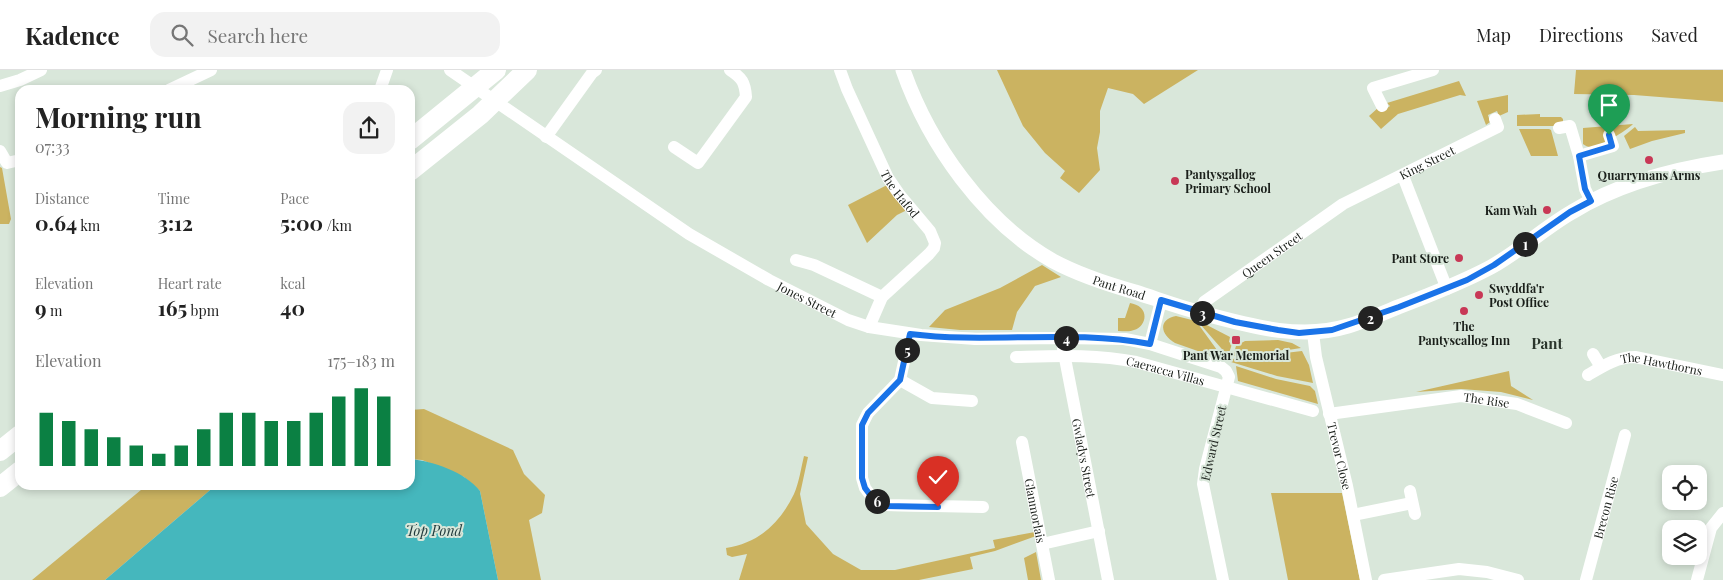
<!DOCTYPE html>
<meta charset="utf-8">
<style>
body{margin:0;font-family:"Playfair Display",serif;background:#f2f2f2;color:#222;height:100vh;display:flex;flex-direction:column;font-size:19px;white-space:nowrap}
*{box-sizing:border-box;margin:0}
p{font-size:16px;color:#767676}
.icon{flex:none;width:28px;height:28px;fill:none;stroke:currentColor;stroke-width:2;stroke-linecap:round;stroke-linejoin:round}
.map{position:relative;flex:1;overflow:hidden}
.panel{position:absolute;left:15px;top:15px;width:400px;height:405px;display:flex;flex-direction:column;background:#fff;border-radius:15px;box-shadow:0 2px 8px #0003}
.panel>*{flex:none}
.buttons{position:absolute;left:1662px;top:395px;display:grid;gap:10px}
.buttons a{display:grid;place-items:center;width:45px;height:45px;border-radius:10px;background:#fff;box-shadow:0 2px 8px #0003;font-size:25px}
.pin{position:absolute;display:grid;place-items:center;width:42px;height:42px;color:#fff;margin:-51px -21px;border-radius:50% 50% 50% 0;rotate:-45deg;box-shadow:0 0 5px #0007}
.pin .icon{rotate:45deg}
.km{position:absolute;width:25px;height:25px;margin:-12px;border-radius:50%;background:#222;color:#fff;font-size:14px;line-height:25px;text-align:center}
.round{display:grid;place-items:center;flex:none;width:52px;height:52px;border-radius:15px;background:#f2f2f2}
.summary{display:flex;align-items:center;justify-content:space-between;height:85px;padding:0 20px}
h1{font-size:28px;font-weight:700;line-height:38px}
.metrics{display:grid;grid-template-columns:repeat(3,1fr);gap:8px;height:85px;padding:5px 20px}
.metrics div{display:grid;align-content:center}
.metrics b{font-size:21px;font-weight:700}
.metrics small{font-size:14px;font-weight:400}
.metrics p{font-size:14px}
.chart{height:140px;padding:10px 20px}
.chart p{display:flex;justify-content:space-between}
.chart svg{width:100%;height:90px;margin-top:5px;stroke:#0b8043;stroke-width:6}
header{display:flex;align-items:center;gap:30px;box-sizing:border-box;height:70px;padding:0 25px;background:#fff;border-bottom:1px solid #e0e0e0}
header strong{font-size:24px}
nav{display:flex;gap:28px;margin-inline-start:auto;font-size:18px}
.search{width:350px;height:45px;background:#f2f2f2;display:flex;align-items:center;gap:12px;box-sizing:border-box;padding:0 18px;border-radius:15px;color:#767676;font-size:19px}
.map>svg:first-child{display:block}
.green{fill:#cbb361}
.water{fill:#45b7bd}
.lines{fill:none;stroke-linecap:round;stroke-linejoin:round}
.minor{stroke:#fff;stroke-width:12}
.tertiary{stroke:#fff;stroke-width:15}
.trunk{stroke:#fff;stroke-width:20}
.route-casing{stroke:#fff;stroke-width:10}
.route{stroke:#1a73e8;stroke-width:6}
.poi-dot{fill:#c83856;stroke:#d9e7da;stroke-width:2}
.labels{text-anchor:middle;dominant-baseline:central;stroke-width:4;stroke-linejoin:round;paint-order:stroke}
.street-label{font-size:12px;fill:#1a1f1a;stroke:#d9e7da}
.poi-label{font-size:12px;font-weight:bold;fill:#1a1f1a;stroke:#d9e7da}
.water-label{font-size:14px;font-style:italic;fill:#223b3d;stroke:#d9e7da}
.quarter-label{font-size:15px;font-weight:bold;fill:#2a352b;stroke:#d9e7da}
</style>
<header>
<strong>Kadence</strong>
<div class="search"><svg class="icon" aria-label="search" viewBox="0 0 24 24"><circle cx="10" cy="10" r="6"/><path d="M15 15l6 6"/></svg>Search here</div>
<nav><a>Map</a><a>Directions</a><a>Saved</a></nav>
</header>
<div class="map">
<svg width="1723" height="510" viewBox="0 0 1723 510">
<rect width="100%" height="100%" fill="#d9e7da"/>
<!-- green -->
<path class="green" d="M997 0H1198L1144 34 1133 24 1108 18 1100 41V62L1097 78 1100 100 1079 123 1060 108 1065 101 1045 83 1023 56Z
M1576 0H1723V32L1634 25 1574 24Z
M1459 11 1466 26 1460 25 1398 44 1381 59 1369 46 1379 37 1383 41 1390 36 1387 33Z
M1508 25V42L1499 46 1497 41 1488 45 1490 52 1486 55 1477 31Z
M1540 44V47H1561L1563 49V54L1555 56H1517V45Z
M1633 54C1626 61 1600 77 1591 77 1587 77 1586 76 1583 74V58Z
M1635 57 1638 61 1685 60V63L1652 71 1630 79 1624 66Z
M1519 59H1549L1551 60 1558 86H1531Z
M0 97 2 98 11 149 9 154H0Z
M889 114 907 140 897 145 867 173 848 135Z
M1042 195 1061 207 1035 216 1017 242 1012 260H960L929 257 945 240 1000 218Z
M1130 233C1134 234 1138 235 1141 238 1148 245 1144 257 1134 260 1130 262 1124 261 1118 261V248H1125Z
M1176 246 1196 251 1217 280 1227 289 1226 291 1175 273C1161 265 1157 250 1176 246Z
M1201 252 1230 267 1229 272 1232 274 1228 286 1200 254Z
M1278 270 1292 273 1301 278 1288 280V278L1283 279V280L1249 284 1248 283H1244V285L1233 286 1236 276 1245 271Z
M1302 281 1309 295 1313 313 1277 306 1231 292 1233 289 1263 285 1264 287H1268V285Z
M1236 296 1276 309 1310 316 1315 321 1318 334 1238 311Z
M1509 301 1511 316 1533 330 1501 322 1461 319 1416 322Z
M424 339 513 380 524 404 545 425 542 443 529 450 541 510H498L480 421 464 407 422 390 410 389V340Z
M804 386 808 387 800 424 806 454 833 484 861 500H895L995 478 993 470 1035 462 1036 466 995 481 970 487 973 499 919 510H739L747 484 732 487 727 485 726 478C759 473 780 453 794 424 799 413 801 398 804 386Z
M147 415H216L105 510H32Z
M1271 423H1342L1360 510H1288Z
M1036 482 1041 510H1028L1024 488Z"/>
<!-- water -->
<path class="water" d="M410 389C433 391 465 402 480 421L498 510H105L216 415H410Z"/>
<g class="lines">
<!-- minor -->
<g class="minor">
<path id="s1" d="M450 0 689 164 769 210 848 250 869 257 921 265 975 269 1062 268 1125 269 1150 274 1221 297 1226 301 1229 307 1205 399 1203 414 1223 510"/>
<path id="s2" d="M840 0 847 19 888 108 899 124 930 161 935 173 934 178 929 184 882 227 869 257"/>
<path d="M0 16 20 10 41 0"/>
<path d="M169 20 211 0"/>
<path d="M380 20 387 0"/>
<path d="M1382 36 1373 18 1433 0"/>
<path d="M1559 58 1570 56 1579 86 1585 119 1591 131"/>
<path d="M546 67 592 3 596 0"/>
<path d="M674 77 698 93 746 27C745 12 742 8 730 0"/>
<path d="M0 81 7 93 20 90"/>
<path d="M1579 86 1613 76 1609 65"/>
<path d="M1403 106 1447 219"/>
<path d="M796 190 814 195 882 227"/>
<path id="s3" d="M1199 242 1204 232 1343 134 1498 57 1495 49"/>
<path id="s4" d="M1313 263 1316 287 1347 416 1366 510"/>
<path d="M910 264 900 310 868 343 862 355V408L865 418 871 426 886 435 983 437"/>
<path d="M1150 274 1161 231"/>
<path id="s5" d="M1063 278 1108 510"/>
<path d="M1593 284 1601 297"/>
<path id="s6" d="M1016 287C1056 286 1096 284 1136 292L1313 341"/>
<path id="s7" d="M1588 305C1603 296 1617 287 1635 287L1723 305"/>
<path d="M900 310 932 328 972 331"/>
<path id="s8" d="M1329 344 1461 326 1517 334 1566 353"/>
<path id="s9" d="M1022 372 1049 510"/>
<path d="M1410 421 1415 444"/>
<path d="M1353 445 1412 433"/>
<path d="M1042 474 1099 461"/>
<path d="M1384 510 1459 499 1487 502 1518 510"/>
<path id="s10" d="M1586 510 1625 365"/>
<path d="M1697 510 1711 458 1723 443"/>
</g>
<!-- tertiary -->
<path class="tertiary" id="s11" d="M903 0C929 74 984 152 1053 191 1079 205 1107 214 1135 222 1160 230 1184 239 1209 245 1254 257 1302 270 1348 256 1365 251 1381 244 1398 237 1430 225 1461 213 1491 197 1520 181 1544 158 1572 142 1618 114 1670 100 1723 92"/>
<!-- trunk -->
<path class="trunk" d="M410 70 496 0
M410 101 480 45 527 0
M0 381 20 365
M0 417 20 401"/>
</g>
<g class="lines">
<defs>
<path id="route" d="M938 437 886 436 871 426 865 418 862 408V355L868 343 900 310 910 264C989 274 1071 259 1150 274L1161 230 1235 252 1278 260 1299 263 1332 260 1399 237 1467 210 1494 195 1570 142 1591 131 1585 119 1579 86 1612 76 1609 65"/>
</defs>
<!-- route casing -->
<use href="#route" class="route-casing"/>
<!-- route -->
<use href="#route" class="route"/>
</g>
<!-- markers -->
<g class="poi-dot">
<circle cx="1649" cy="90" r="5"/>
<circle cx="1175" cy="111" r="5"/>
<circle cx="1547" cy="140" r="5"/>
<circle cx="1459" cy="188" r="5"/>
<circle cx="1479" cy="225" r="5"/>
<circle cx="1464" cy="241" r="5"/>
<rect x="1231" y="265" width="10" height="10" rx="2.5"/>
</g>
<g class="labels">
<!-- street labels -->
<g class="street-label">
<text stroke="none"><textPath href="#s3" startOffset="275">King Street</textPath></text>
<text stroke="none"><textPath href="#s2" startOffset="138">The Hafod</textPath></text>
<text stroke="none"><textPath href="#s3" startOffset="94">Queen Street</textPath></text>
<text stroke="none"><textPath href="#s11" startOffset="319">Pant Road</textPath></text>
<text stroke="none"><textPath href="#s1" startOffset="425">Jones Street</textPath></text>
<text stroke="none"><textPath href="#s7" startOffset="78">The Hawthorns</textPath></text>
<text stroke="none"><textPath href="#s6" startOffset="151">Caeracca Villas</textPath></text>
<text stroke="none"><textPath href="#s8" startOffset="159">The Rise</textPath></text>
<text transform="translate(1213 373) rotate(-77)">Edward Street</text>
<text stroke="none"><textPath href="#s4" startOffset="126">Trevor Close</textPath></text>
<text stroke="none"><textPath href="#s5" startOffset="112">Gwladys Street</textPath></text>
<text stroke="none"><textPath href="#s10" startOffset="75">Brecon Rise</textPath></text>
<text stroke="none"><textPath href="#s9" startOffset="70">Glanmorlais</textPath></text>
</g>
<!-- poi labels -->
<g class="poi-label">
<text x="1185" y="104" text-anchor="start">Pantysgallog<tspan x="1185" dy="14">Primary School</tspan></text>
<text x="1649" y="105">Quarrymans Arms</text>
<text x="1537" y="140" text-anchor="end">Kam Wah</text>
<text x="1449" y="188" text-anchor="end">Pant Store</text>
<text x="1489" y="218" text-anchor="start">Swyddfa'r<tspan x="1489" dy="14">Post Office</tspan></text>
<text x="1464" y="256">The<tspan x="1464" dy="14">Pantyscallog Inn</tspan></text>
<text x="1236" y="285">Pant War Memorial</text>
</g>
<!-- water labels -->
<g class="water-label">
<text x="434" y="460">Top Pond</text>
</g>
<!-- quarter labels -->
<g class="quarter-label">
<text x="1547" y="273">Pant</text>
</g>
</g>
</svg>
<div class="buttons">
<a><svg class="icon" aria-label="locate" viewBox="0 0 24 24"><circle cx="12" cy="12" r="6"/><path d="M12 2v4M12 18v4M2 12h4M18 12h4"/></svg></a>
<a><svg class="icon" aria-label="layers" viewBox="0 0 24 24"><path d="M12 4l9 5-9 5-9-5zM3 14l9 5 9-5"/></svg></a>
</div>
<div class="pin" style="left:1609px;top:65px;background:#1e9e55"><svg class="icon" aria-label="arrive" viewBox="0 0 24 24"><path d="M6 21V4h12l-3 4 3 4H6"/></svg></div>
<div class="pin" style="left:938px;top:437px;background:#d93025"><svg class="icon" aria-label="check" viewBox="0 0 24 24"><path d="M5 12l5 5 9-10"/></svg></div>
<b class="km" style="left:1525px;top:174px">1</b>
<b class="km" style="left:1370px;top:248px">2</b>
<b class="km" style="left:1202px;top:243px">3</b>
<b class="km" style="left:1066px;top:268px">4</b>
<b class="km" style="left:907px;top:280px">5</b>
<b class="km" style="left:877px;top:431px">6</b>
<section class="panel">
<div class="summary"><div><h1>Morning run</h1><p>07:33</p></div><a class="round"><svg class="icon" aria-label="share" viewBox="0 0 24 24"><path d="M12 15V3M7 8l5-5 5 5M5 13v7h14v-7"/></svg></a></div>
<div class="metrics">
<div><p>Distance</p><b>0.64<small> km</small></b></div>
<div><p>Time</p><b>3:12</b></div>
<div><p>Pace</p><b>5:00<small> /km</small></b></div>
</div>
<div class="metrics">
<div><p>Elevation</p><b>9<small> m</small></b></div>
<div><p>Heart rate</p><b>165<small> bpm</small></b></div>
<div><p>kcal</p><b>40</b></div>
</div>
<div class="chart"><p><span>Elevation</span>175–183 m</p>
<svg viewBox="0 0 160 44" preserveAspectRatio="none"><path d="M5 44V18M15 44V22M25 44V26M35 44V30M45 44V34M55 44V38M65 44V34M75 44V26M85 44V18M95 44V18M105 44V22M115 44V22M125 44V18M135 44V10M145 44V6M155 44V10"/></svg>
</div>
</section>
</div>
